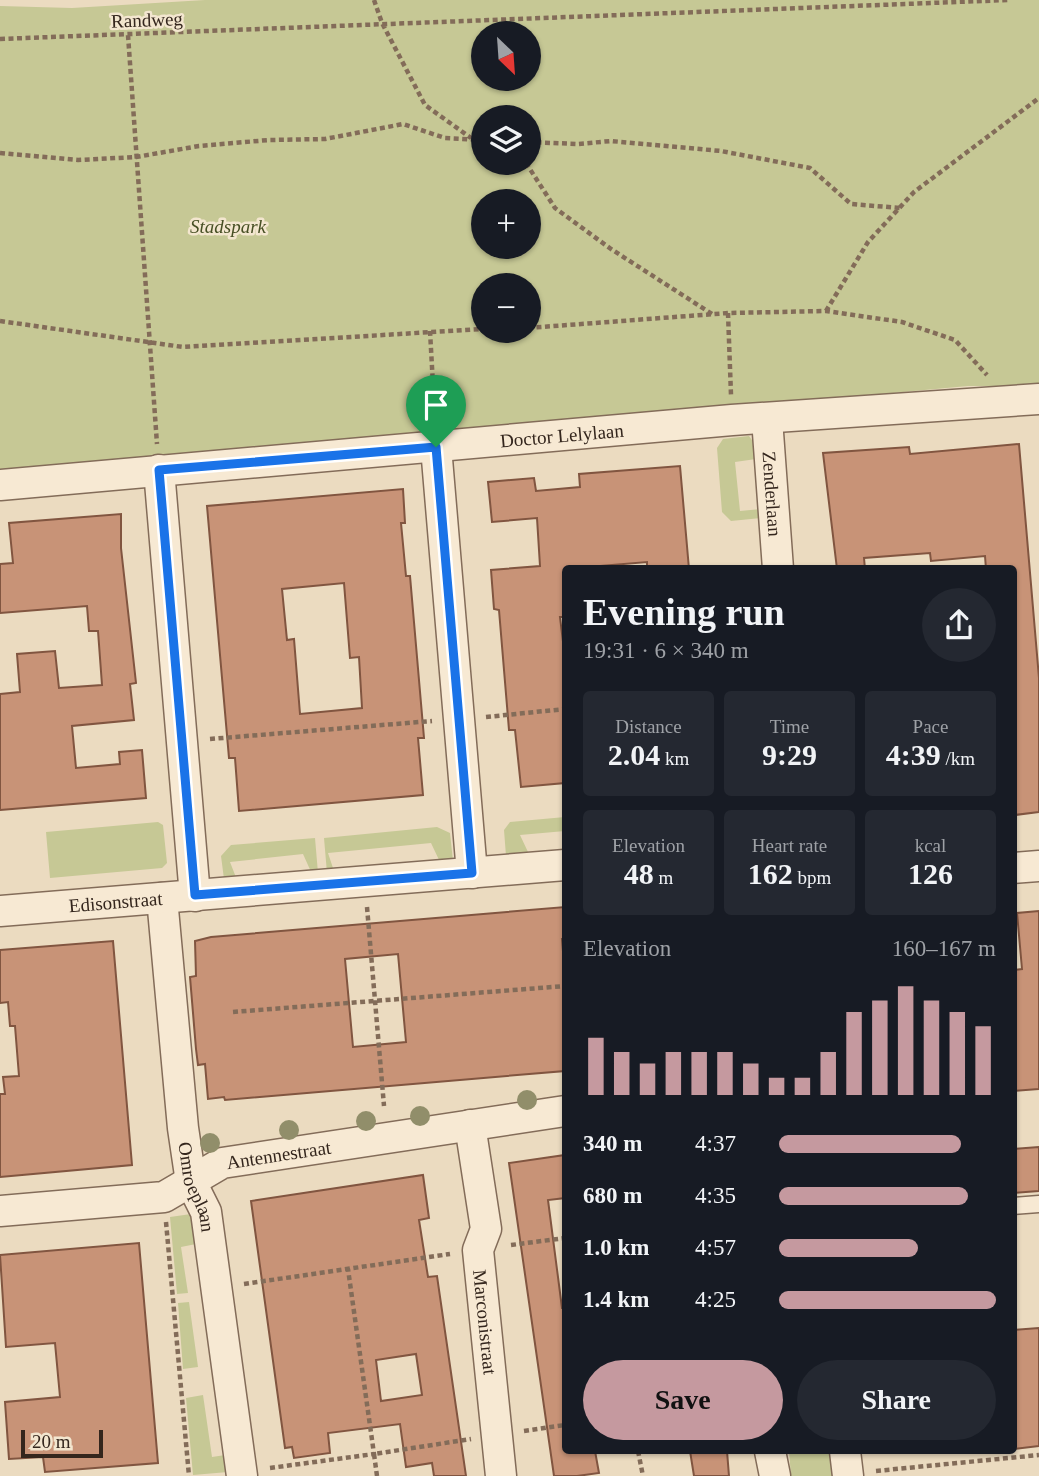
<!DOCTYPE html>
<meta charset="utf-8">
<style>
body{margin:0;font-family:Georgia,serif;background:#242831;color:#f1f3f6;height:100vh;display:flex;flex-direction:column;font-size:26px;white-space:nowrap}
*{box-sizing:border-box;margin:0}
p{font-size:23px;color:#9ea1a6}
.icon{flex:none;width:38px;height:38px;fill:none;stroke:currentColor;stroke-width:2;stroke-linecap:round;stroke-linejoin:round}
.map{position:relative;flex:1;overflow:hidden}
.drawer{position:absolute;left:562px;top:565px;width:455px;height:889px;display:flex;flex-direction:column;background:#171b24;border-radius:7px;box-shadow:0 2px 5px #0004}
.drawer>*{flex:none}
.needle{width:46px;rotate:155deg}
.fabs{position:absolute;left:471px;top:21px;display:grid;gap:14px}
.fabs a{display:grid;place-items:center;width:70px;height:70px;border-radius:50%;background:#171b24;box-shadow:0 2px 5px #0004;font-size:35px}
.scale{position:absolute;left:21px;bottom:18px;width:82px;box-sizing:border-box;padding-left:7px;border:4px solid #34261d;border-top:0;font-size:19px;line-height:24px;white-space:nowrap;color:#34261d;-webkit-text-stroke:5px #f3e6cf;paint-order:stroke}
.pin{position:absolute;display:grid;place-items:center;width:60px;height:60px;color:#fff;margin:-72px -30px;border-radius:50% 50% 50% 0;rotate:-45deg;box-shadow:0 0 7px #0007}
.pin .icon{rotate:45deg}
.round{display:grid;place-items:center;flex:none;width:74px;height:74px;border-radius:37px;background:#242831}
.head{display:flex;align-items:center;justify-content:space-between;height:119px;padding:0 21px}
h1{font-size:38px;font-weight:700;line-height:52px}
.metrics{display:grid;grid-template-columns:repeat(3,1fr);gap:10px;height:119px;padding:7px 21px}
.metrics div{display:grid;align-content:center;border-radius:7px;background:#242831;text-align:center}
.metrics b{font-size:30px;font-weight:700}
.metrics small{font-size:19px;font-weight:400}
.metrics p{font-size:19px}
.chart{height:196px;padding:14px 21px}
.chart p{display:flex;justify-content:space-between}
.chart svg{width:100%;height:126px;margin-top:7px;stroke:#c5999f;stroke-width:6}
.button{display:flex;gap:14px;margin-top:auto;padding:14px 21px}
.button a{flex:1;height:80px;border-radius:42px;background:#c5999f;color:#111;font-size:28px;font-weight:700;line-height:80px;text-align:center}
.button a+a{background:#242831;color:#f1f3f6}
ul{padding:0 21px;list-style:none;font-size:23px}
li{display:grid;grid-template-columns:112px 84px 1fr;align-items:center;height:52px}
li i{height:18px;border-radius:9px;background:#c5999f}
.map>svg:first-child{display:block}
.green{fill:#c6c895;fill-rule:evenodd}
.building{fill:#c89377;stroke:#815540;stroke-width:2;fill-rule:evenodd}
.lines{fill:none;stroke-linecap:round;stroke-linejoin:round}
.lane-casing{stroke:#836c59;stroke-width:19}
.street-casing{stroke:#836c59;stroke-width:33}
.path{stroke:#836c59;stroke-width:4.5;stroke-dasharray:5 3.5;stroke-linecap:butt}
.lane{stroke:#f7e9d3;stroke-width:16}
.street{stroke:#f7e9d3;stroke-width:30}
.tree{fill:#918e6a}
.route-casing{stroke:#fff;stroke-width:14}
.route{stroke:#1a73e8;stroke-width:9}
.labels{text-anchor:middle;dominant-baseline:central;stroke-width:5;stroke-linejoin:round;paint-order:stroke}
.street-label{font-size:19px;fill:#34261d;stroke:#f3e6cf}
.park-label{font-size:19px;font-style:italic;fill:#474f24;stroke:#f3e6cf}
</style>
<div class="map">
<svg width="1039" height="1476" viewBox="0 0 1039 1476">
<rect width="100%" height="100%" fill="#ebdbc0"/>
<!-- green -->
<path class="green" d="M205 0H1039V386H968L0 475V6L72 8ZM483 33H528V79H483ZM483 117H528V163H483ZM483 201H528V247H483ZM483 285H528V331H483Z
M749 436 754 443 756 459 735 462 740 511 761 509V518L731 521 722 512 717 448 723 439Z
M565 817V831L520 835 528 852 506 856 504 830 510 822Z
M158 822 163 825 167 863 162 868 50 878 46 832Z
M437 827 450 833 453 861 440 862 431 843 328 853 333 868 327 873 324 838Z
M315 838 318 873 312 874 303 854 230 862 237 880 224 879 221 856 231 845Z
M191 1214 201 1243 181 1247 188 1293 177 1294 170 1217Z
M189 1302 198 1367 183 1369 178 1303Z
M203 1395 212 1457 232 1454 228 1472 193 1475 186 1398Z
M789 1451H833L835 1476H791Z"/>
<!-- building -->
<path class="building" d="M1019 444 1039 678V812L1015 815 1013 569H986L985 556 931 561 930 553 864 558 865 569H837L823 453 909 447 910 454Z
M680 466 689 569H647V562L565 569V617H560L565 658V783L521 787 515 730H509L499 610 494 609 491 570 540 566 537 518 492 522 488 482 534 478 536 491 580 487 579 474Z
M403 489 405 523H401L406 576H410L424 738H418L423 795 239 811 235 758H229L207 506ZM344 583 350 658 359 657 362 708 300 714 294 639 287 640 282 589Z
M121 514V548L136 683 130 684 134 720 72 726 76 768 120 764 119 752 142 750 146 798 0 810V694L20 692 17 654 55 651 59 688 102 685 98 631H89L87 606 0 613V564L13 563 9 523Z
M565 907V939H562L565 976V1071L225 1100 224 1097 208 1099 205 1064 198 1065 196 1049 190 977 196 976 195 941 211 937ZM398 954 406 1042 353 1047 345 959Z
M1039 911V1089L1013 1091V970L1022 969 1017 913Z
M113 941 132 1165 0 1177V1094H5L3 1077 19 1076 15 1026H10L8 1002 0 1003V950Z
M1039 1147V1191L1013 1193V1149Z
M565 1155V1198L548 1200 562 1308H565V1451H595L599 1473 577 1476H554L509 1163Z
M423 1175 429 1218 419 1220 428 1277 437 1276 466 1476H434L432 1463 406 1467 400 1424 328 1433 330 1453 294 1458 292 1447 285 1448 251 1201ZM416 1354 422 1395 381 1401 376 1360Z
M139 1243 158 1463 45 1472 43 1457 9 1459 5 1402 60 1397 55 1343 6 1347 0 1255Z
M1039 1328V1446L1013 1449V1330Z
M690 1451H727L729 1476H694Z"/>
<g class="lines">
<defs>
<path id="lane" d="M1013 1206 1039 1204"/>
<g id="street">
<path id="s1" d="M767 419 778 569"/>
<path d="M436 447 472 873"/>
<path d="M159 470 195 896"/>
<path id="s2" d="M0 485 732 420 1039 399"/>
<path d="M1013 868 1039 866"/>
<path id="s3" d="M162 898 183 1128 191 1182 206 1212 242 1476"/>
<path id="s4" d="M0 911 565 865"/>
<path id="s5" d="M470 1125 486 1229 478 1250 501 1476"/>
<path id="s6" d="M0 1211 164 1197 222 1163 565 1111"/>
<path d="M770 1451 775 1476"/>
<path d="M845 1451 848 1476"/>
</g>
</defs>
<!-- lane casing -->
<use href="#lane" class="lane-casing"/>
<!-- street casing -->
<use href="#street" class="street-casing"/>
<!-- path -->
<path class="path" d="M374 0 382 23 425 105 471 138
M128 35 157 444
M0 39 1008 0
M528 142 578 144 611 141 721 151 810 168 851 204 900 208
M0 153 78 160 136 157 199 146 269 140 325 139 403 124 445 138 483 140
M526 163 555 208 611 249 712 314
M826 311 868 242 914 192 1039 98
M728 313 731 395
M0 321 183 347 483 329
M528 328 728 313 826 311 902 322 955 340 987 375
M430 331 435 421
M486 717 565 709
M210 739 432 721
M367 907 384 1106
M233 1012 565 986
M166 1222 189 1476
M511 1245 565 1238
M244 1284 450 1254
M524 1431 565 1425
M638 1451 643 1476
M270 1468 374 1454 348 1269
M876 1471 1039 1455
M377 1476 374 1454 471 1439"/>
<!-- lane -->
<use href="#lane" class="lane"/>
<!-- street -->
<use href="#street" class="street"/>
</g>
<!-- trees -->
<g class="tree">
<circle cx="527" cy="1100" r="10"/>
<circle cx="420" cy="1116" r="10"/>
<circle cx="366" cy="1121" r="10"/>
<circle cx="289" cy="1130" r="10"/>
<circle cx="210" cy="1143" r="10"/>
</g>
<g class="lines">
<defs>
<path id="route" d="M436 447 472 873 195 895 159 470Z"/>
</defs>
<!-- route casing -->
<use href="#route" class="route-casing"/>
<!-- route -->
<use href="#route" class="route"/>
</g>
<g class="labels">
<!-- street labels -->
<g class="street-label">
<text transform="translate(147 20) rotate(-2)">Randweg</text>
<text stroke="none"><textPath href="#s2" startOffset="564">Doctor Lelylaan</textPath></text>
<text stroke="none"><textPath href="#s1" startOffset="75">Zenderlaan</textPath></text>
<text stroke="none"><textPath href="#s4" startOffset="116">Edisonstraat</textPath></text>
<text stroke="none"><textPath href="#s6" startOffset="289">Antennestraat</textPath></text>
<text stroke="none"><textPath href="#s3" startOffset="292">Omroeplaan</textPath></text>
<text stroke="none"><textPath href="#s5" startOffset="200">Marconistraat</textPath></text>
</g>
<!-- park labels -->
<g class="park-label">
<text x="228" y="226">Stadspark</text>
</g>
</g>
</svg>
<div class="fabs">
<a><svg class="needle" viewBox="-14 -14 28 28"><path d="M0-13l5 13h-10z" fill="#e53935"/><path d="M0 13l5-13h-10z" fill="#9ea1a6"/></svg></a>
<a><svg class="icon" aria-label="layers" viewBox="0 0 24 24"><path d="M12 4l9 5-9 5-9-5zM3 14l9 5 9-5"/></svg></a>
<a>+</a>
<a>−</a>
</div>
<div class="scale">20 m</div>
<div class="pin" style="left:436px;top:447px;background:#1e9e55"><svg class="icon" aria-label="arrive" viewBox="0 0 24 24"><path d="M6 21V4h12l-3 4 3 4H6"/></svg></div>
<section class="drawer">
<div class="head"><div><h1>Evening run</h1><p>19:31 · 6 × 340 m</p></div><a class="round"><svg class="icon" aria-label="share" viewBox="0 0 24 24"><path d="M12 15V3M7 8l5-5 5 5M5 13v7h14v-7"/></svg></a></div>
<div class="metrics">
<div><p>Distance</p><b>2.04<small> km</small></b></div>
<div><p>Time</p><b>9:29</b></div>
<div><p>Pace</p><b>4:39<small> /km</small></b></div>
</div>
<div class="metrics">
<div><p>Elevation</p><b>48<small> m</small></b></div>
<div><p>Heart rate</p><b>162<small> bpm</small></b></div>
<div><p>kcal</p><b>126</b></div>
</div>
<div class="chart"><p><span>Elevation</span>160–167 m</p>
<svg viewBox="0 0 160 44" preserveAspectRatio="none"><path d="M5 44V24M15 44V29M25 44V33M35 44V29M45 44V29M55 44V29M65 44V33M75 44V38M85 44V38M95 44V29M105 44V15M115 44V11M125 44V6M135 44V11M145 44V15M155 44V20"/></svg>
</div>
<ul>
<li><b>340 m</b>4:37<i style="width:84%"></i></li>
<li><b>680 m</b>4:35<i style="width:87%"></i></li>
<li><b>1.0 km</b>4:57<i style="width:64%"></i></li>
<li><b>1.4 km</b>4:25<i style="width:100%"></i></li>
</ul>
<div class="button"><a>Save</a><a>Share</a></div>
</section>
</div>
